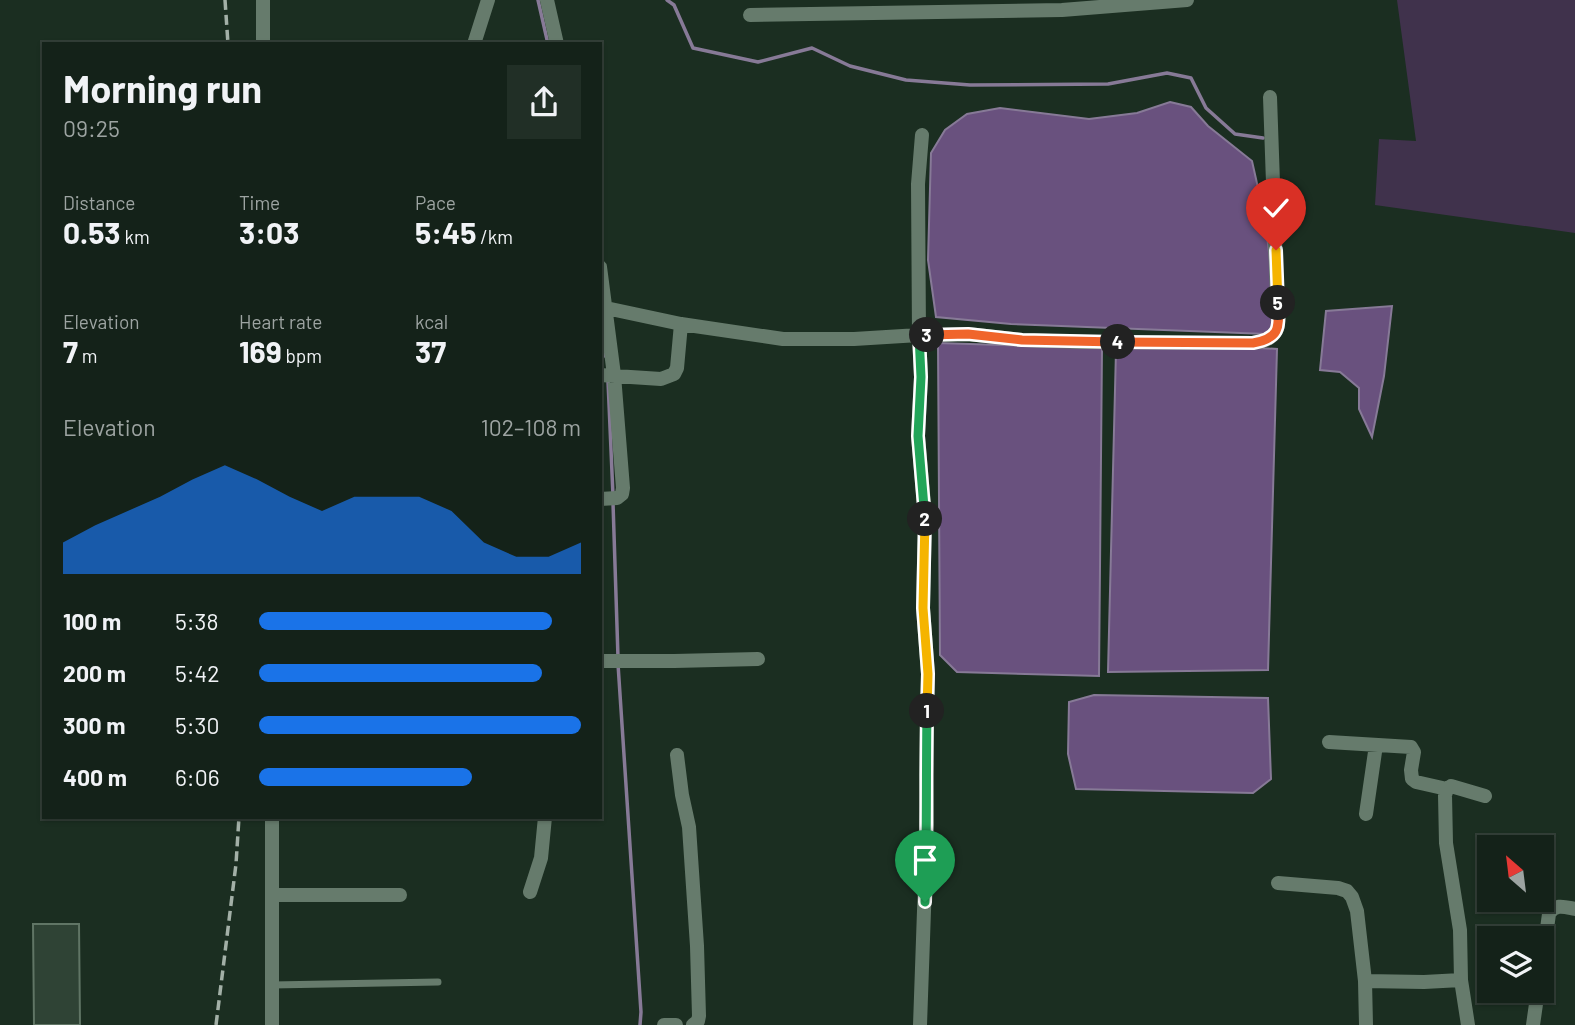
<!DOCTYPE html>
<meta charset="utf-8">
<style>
body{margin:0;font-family:Barlow,sans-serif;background:#212f26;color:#f1f3f6;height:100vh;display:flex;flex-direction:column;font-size:26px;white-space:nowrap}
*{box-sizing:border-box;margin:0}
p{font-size:23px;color:#9da4a2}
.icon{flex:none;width:38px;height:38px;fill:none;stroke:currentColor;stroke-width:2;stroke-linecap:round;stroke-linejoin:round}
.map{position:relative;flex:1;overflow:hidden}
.details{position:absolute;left:42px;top:42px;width:560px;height:777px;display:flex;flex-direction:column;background:#142219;border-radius:0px;box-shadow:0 2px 5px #0004,0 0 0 2px #333f38}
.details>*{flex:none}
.needle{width:46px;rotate:332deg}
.fabs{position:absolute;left:1477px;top:835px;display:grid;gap:14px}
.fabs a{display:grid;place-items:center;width:77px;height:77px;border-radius:0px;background:#142219;box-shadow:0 2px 5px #0004,0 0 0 2px #333f38;font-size:35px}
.pin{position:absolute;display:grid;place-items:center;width:60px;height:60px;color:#fff;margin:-72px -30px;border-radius:50% 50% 50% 0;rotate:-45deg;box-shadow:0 0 7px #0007}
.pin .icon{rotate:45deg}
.km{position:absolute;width:35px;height:35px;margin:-18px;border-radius:50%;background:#222;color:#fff;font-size:19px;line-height:35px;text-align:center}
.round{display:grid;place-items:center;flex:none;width:74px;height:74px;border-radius:0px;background:#212f26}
.overview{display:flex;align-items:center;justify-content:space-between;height:119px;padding:0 21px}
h1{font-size:38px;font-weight:700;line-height:52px}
.metrics{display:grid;grid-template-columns:repeat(3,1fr);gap:10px;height:119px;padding:7px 21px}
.metrics div{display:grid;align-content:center}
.metrics b{font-size:30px;font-weight:700}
.metrics small{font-size:19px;font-weight:400}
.metrics p{font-size:19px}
.chart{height:196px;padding:14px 21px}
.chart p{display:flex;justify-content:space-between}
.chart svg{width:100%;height:126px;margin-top:7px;fill:#1a73e8;opacity:.7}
ul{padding:0 21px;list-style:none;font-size:23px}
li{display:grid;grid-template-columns:112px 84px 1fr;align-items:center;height:52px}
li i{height:18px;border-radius:9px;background:#1a73e8}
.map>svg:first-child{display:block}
.green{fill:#40324c}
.water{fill:#69517e;stroke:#877a97;stroke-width:2}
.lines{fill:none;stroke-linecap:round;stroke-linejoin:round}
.stream{stroke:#877a97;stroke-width:3.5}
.building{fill:#2f4335;stroke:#607565;stroke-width:2}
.service{stroke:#667b6c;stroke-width:7}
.minor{stroke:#667b6c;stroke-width:14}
.rail{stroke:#a3b0a7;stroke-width:3.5;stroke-dasharray:10 5;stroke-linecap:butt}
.split-1-casing{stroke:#fff;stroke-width:14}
.split-2-casing{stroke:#fff;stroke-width:14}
.split-3-casing{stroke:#fff;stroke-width:14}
.split-4-casing{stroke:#fff;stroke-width:14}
.split-5-casing{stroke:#fff;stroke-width:14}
.split-6-casing{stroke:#fff;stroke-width:14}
.split-1{stroke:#22a559;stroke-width:9}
.split-2{stroke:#f5b400;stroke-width:9}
.split-3{stroke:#22a559;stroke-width:9}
.split-4{stroke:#f0652b;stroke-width:9}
.split-5{stroke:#f0652b;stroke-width:9}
.split-6{stroke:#f5b400;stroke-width:9}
</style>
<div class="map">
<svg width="1575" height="1025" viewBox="0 0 1575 1025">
<rect width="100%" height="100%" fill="#1b2e21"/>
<!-- green -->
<path class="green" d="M1397 0H1575V233L1375 205 1379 139 1416 141Z"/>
<!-- water -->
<path class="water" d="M1170 102 1191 107 1208 126 1252 161 1265 219 1277 320 1266 334 1011 324 936 317 928 260 931 153 945 130 967 114 1000 108 1089 119 1137 113Z
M1392 306 1384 376 1372 437 1359 409V388L1340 372 1320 370 1326 311Z
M1129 341 1277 349 1268 670 1108 672 1116 350Z
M938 343 1102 348 1099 676 957 672 940 655Z
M1094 695 1268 698 1271 779 1253 793 1076 789 1068 754 1069 702Z"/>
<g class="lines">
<!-- stream -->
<path class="stream" d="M538 0 548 44
M667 0 674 5 693 48 758 62 812 48 850 66 906 80 970 85 1108 84 1167 73 1191 78 1206 108 1235 134 1263 138
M600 327 605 356
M608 381 613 496
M613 503 618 657
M618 664 641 1012 640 1025"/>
</g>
<!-- building -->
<path class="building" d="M33 924H79L80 1025H34Z"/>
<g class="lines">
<!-- service -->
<path class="service" d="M272 985 438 982"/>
<!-- minor -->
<path class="minor" d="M263 0V44
M547 0 557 44
M750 15 1062 10 1187 0
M474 44 488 0
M600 267 614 375 623 488 622 494 617 498 600 499
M606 308 681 324 783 339H854L919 335 918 184 922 135
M600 375 661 379 674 374 677 368 681 324
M600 661H674L758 659
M1329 742 1411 747 1414 752 1411 770 1412 779 1416 782 1447 789
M677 755 682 795 689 827 697 946 699 1016 698 1021 693 1025
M1366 814 1376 745
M272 817V1025
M1278 883 1338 888 1347 891 1352 897 1357 911 1365 981 1366 1025
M530 892 541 858 545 817
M272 895H400
M1542 965 1549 914C1555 903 1565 907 1575 909
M1365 981 1424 982 1461 980
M664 1025H676
M920 1025 927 825 926 775 928 674 923 608 925 516 918 436 921 377 919 335 968 334 1022 340 1084 342 1253 343C1266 341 1274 338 1278 326L1270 97
M1468 1025 1461 980 1460 930 1446 843 1445 795 1447 789 1451 786 1485 796
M1533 1025 1538 990"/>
<!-- rail -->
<path class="rail" d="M225 0 228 44
M216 1025 236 864 239 817"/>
</g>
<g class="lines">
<defs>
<path id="split-1" d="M925 902C927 838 926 775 927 711"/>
<path id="split-2" d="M925 519 923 608 928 674 927 711"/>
<path id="split-3" d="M925 519 918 436 921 377 919 335H927"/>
<path id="split-4" d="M927 335 968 334 1022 340 1118 342"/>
<path id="split-5" d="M1118 342 1253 343C1281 338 1279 327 1278 303"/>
<path id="split-6" d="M1276 250 1278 303"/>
</defs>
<!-- split-1 casing -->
<use href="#split-1" class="split-1-casing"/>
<!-- split-2 casing -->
<use href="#split-2" class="split-2-casing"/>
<!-- split-3 casing -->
<use href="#split-3" class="split-3-casing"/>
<!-- split-4 casing -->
<use href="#split-4" class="split-4-casing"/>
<!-- split-5 casing -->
<use href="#split-5" class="split-5-casing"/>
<!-- split-6 casing -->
<use href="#split-6" class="split-6-casing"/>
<!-- split-1 -->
<use href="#split-1" class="split-1"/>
<!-- split-2 -->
<use href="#split-2" class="split-2"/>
<!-- split-3 -->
<use href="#split-3" class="split-3"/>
<!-- split-4 -->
<use href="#split-4" class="split-4"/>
<!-- split-5 -->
<use href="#split-5" class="split-5"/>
<!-- split-6 -->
<use href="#split-6" class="split-6"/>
</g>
</svg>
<div class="fabs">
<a><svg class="needle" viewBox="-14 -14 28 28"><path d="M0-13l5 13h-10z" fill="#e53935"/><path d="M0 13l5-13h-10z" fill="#9da4a2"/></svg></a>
<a><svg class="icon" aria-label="layers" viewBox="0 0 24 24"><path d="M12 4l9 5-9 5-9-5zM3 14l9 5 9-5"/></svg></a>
</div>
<div class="pin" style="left:925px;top:902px;background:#1e9e55"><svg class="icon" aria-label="arrive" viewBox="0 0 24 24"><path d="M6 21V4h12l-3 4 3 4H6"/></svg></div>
<div class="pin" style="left:1276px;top:250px;background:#d93025"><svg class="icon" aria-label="check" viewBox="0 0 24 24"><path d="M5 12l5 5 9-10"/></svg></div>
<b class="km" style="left:927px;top:711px">1</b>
<b class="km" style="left:925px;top:519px">2</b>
<b class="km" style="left:927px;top:335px">3</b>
<b class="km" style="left:1118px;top:342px">4</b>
<b class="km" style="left:1278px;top:303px">5</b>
<section class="details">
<div class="overview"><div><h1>Morning run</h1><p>09:25</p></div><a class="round"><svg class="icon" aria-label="share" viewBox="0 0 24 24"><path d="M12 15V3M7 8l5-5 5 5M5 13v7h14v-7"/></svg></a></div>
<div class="metrics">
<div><p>Distance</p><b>0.53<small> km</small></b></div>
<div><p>Time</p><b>3:03</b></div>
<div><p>Pace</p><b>5:45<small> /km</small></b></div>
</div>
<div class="metrics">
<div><p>Elevation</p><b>7<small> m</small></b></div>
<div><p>Heart rate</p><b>169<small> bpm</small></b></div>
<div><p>kcal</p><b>37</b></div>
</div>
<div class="chart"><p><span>Elevation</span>102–108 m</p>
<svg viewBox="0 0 160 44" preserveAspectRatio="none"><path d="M0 44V33L10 27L20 22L30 17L40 11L50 6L60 11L70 17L80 22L90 17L100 17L110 17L120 22L130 33L140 38L150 38L160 33V44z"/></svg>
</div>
<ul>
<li><b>100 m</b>5:38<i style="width:91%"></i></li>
<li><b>200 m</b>5:42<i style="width:88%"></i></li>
<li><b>300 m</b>5:30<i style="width:100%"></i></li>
<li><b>400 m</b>6:06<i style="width:66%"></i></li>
</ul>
</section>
</div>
